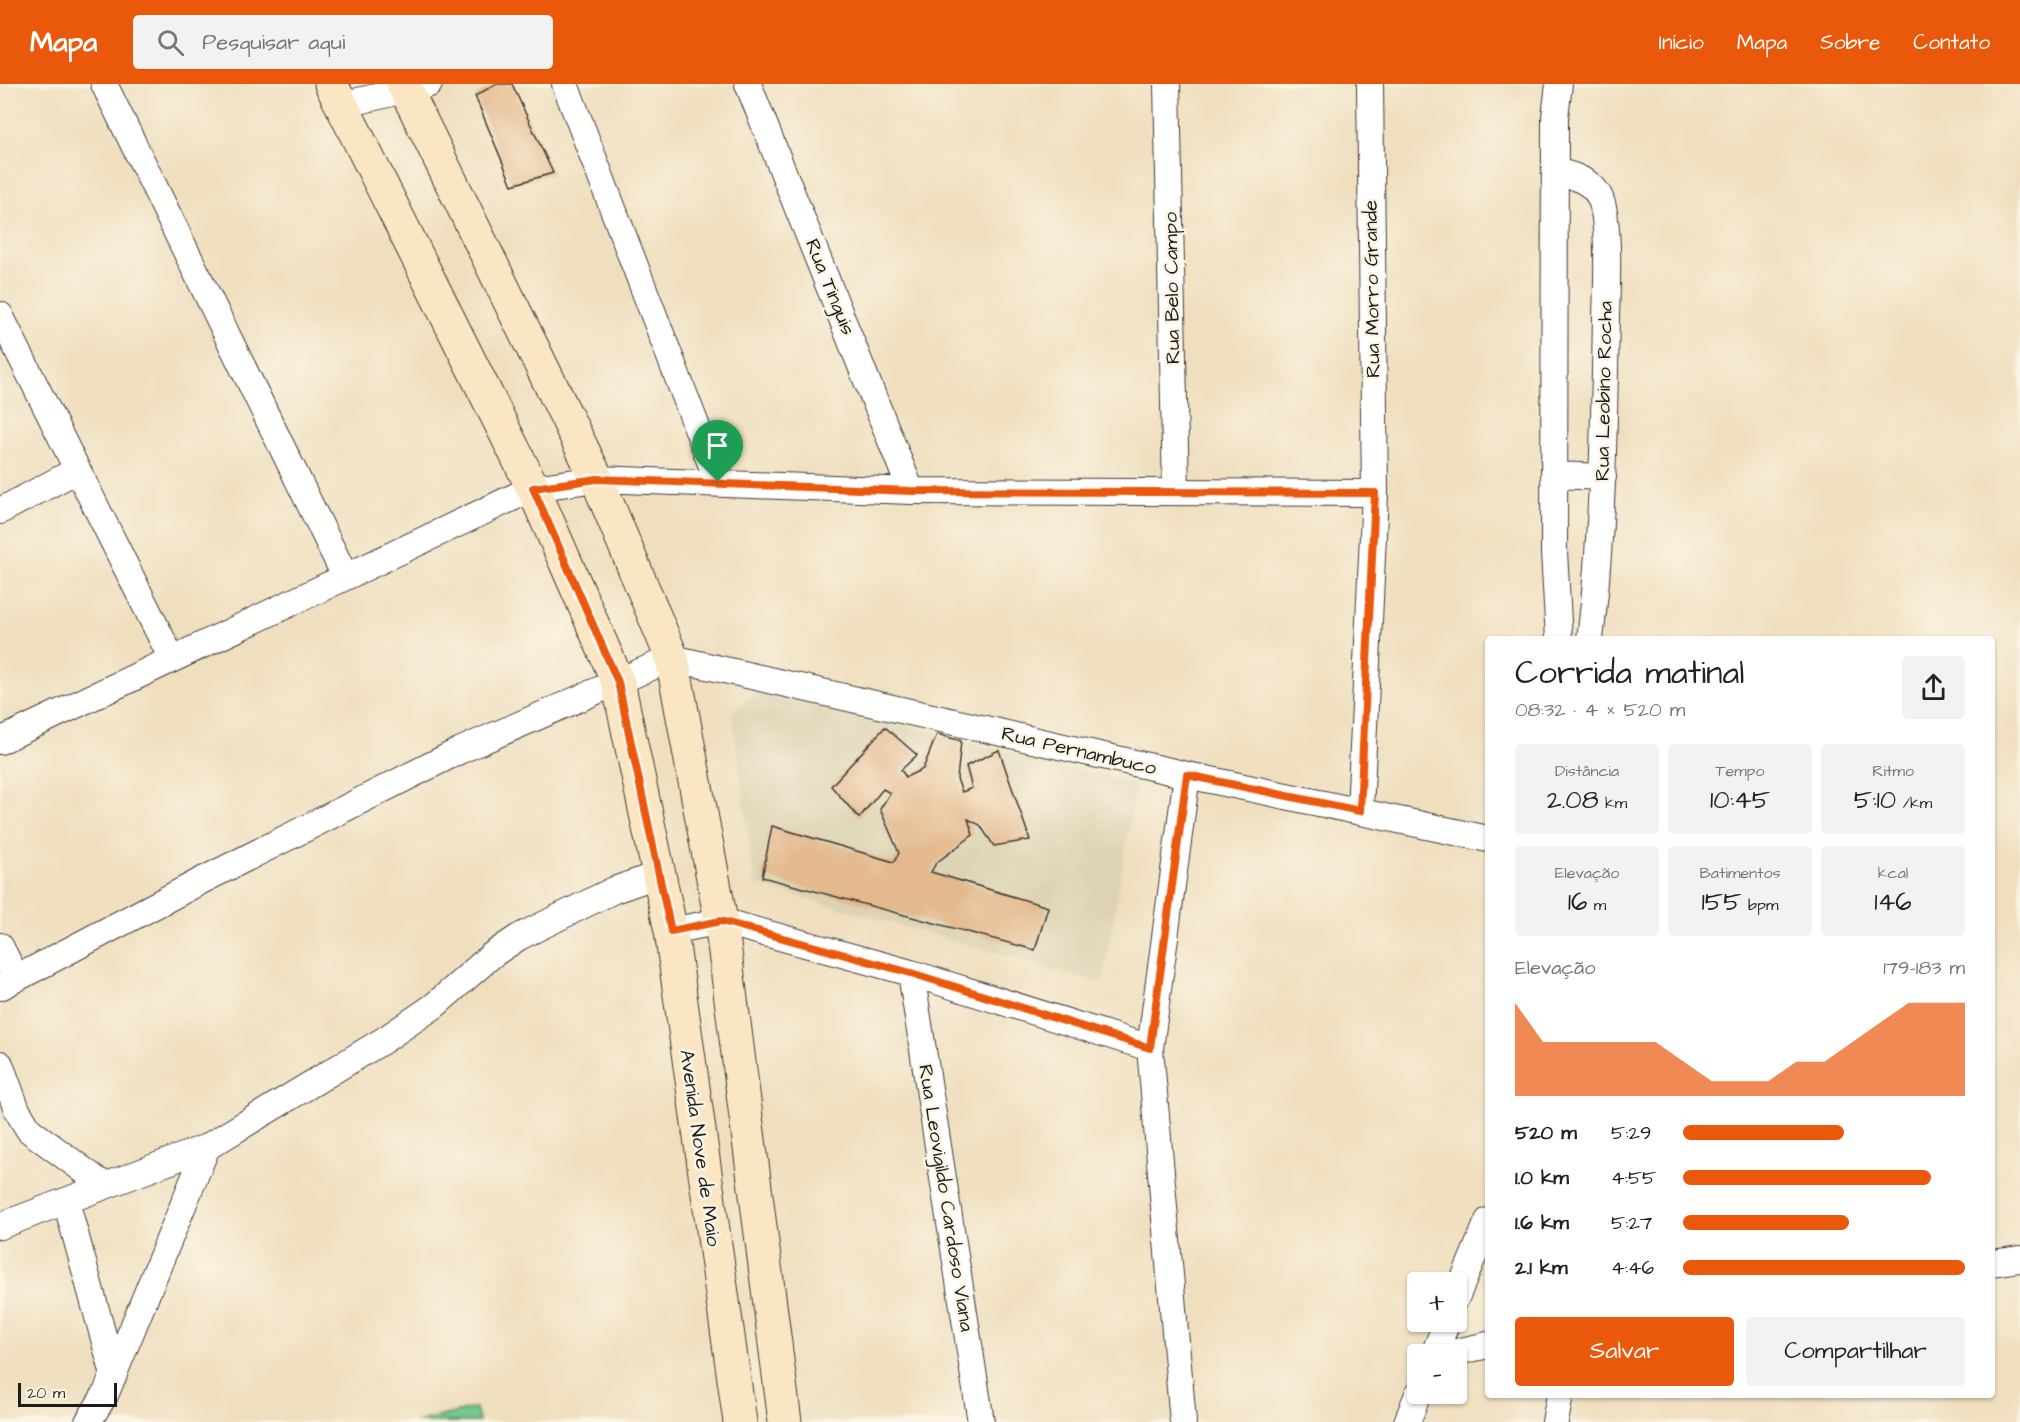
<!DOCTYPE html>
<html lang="pt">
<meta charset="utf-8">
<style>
body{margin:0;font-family:"Architects Daughter",sans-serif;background:#f2f2f2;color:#222;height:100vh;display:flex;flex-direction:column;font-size:22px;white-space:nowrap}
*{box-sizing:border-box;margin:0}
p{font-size:20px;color:#767676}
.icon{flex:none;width:33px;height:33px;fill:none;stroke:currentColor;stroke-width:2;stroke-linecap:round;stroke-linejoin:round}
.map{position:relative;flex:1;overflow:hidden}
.sheet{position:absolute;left:1485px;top:552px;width:510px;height:762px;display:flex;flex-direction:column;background:#fff;border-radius:6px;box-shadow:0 2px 4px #0004}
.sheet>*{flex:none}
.controls{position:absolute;left:1407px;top:1188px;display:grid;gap:12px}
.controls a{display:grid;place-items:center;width:60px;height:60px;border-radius:6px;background:#fff;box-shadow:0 2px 4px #0004;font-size:30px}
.scale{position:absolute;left:18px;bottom:15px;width:99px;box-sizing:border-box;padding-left:6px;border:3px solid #1c1c1c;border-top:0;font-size:16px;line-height:21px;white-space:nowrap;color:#1c1c1c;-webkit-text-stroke:4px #fcf5e5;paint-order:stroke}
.pin{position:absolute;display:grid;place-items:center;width:51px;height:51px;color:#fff;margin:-62px -26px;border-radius:50% 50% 50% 0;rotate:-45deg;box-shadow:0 0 6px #0007}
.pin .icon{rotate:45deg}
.round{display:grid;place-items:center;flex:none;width:63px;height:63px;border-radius:6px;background:#f2f2f2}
.head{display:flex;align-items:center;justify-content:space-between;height:102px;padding:0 30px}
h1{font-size:33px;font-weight:600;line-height:45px}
.figures{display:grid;grid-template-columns:repeat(3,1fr);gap:9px;height:102px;padding:6px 30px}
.figures div{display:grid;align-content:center;border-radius:6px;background:#f2f2f2;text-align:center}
.figures b{font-size:26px;font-weight:600}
.figures small{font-size:16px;font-weight:400}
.figures p{font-size:16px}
.chart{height:168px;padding:12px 30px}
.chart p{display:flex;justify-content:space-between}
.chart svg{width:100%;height:108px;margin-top:6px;fill:#ea580c;opacity:.7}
.button{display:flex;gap:12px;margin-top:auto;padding:12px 30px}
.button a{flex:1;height:69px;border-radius:6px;background:#ea580c;color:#fff;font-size:24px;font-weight:600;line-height:69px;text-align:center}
.button a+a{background:#f2f2f2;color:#222}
ul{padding:0 30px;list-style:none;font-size:20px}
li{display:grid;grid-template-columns:96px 72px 1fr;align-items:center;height:45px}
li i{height:15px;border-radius:8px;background:#ea580c}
header{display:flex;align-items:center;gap:36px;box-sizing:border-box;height:84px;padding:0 30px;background:#ea580c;color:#fff}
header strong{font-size:28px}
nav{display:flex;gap:33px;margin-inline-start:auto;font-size:21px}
.search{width:420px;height:54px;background:#f2f2f2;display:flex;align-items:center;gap:15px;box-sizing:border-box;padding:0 21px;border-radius:6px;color:#767676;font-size:22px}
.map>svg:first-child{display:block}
.built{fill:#ddd3b4}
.park{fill:#72c98f;stroke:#477256;stroke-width:1.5}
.building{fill:#e3b98d}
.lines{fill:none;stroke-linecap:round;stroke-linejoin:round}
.street-casing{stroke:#3c3934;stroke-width:28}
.secondary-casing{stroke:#3c3934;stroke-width:35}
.street{stroke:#fff;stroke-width:26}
.secondary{stroke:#fbe6c4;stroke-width:33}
.route-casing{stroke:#fff;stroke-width:12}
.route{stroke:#ea580c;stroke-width:8}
.labels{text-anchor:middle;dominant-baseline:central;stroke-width:5;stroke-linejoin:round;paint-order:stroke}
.street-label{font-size:20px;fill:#1c1c1c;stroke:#fcf5e5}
</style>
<header>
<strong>Mapa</strong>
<div class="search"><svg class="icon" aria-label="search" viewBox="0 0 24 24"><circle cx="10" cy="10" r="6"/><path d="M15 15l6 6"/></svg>Pesquisar aqui</div>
<nav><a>Início</a><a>Mapa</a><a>Sobre</a><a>Contato</a></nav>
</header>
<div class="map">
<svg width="2020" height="1338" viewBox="0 0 2020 1338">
<rect width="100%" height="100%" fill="#fcf5e5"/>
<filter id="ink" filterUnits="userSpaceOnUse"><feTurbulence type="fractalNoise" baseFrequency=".0167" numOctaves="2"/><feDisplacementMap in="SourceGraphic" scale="12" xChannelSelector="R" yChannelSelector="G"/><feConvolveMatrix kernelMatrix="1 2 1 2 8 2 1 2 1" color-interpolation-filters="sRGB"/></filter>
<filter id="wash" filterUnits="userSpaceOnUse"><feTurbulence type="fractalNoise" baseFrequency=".008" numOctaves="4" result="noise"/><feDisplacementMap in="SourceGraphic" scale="24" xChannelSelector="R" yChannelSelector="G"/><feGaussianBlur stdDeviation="1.35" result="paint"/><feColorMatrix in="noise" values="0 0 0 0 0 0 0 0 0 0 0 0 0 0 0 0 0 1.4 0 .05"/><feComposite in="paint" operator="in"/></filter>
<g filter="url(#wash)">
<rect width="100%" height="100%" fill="#efdfbf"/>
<!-- built -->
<path class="built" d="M759 605 1136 701 1103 899 755 800 732 628Z"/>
<!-- park -->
<path class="park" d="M476 1324 479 1338H415Z"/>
<g id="blocks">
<!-- building -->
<path class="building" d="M496 0H512L553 89 512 101 475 12Z
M885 643 917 671 901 686 906 693 923 685 937 650 961 657 957 695 962 708 972 704 966 682 999 666 1030 756 994 762 980 741 968 735 973 751 936 779 931 788 1048 823 1035 866 762 793 772 742 894 778 899 769 880 725 890 709 883 705 859 734 831 702Z"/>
</g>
</g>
<g filter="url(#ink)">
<use href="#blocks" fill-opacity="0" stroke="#3c3934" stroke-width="1.5"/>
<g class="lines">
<defs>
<path id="street" d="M104 0 345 492
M565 0 718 398
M748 0 911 407
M1167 0 1176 408
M342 21 429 0
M1555 87C1572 91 1593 97 1600 114 1610 135 1607 206 1606 232 1604 340 1603 448 1590 555
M0 231 172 575
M1554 391 1603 393
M0 427 77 386
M1559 555 1554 468 1555 33 1559 0
M0 657 533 404 597 395 911 407 1375 409
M1360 727 1375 409 1370 0
M671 847 721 837 911 889 1150 964
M0 862 16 893
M911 889 981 1338
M0 903 201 797 459 667 672 574 1187 691 1488 755
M0 980 17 1026 29 1046 105 1102
M66 1117 114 1291
M0 1142 207 1063 384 956 434 922 492 871 519 853 614 806 657 791
M1992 1179 2020 1175
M1456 1214 1488 1137
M1434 1270 1447 1238
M1448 1270 1488 1261
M88 1338 106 1309 207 1063
M1183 1338 1150 964 1187 691
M1407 1338 1418 1310
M1555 1338 1560 1311"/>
<path id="secondary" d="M331 0 533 404 618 598 671 847 740 1338
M403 0 597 395 672 574 721 837 785 1338"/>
</defs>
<!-- street casing -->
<use href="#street" class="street-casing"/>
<!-- secondary casing -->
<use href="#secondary" class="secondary-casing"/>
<!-- street -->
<use href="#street" class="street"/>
<!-- secondary -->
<use href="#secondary" class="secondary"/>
</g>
</g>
<g class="lines" filter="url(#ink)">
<defs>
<path id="route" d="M597 395 911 407 1375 409 1360 727 1187 691 1150 964 911 889 721 837 671 847 618 598 533 404Z"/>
</defs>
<!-- route casing -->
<use href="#route" class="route-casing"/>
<!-- route -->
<use href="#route" class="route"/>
</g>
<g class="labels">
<!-- street labels -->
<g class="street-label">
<text transform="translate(830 203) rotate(68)">Rua Tinguis</text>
<text transform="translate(1172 204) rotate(-91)">Rua Belo Campo</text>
<text transform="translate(1372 205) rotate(-91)">Rua Morro Grande</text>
<text transform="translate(1604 307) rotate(-89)">Rua Leobino Rocha</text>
<text transform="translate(1079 667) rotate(13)">Rua Pernambuco</text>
<text transform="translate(700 1064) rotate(82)">Avenida Nove de Maio</text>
<text transform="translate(946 1114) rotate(81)">Rua Leovigildo Cardoso Viana</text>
</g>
</g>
</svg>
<div class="controls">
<a>+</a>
<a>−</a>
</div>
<div class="scale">20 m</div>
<div class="pin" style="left:718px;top:398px;background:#1e9e55"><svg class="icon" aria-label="arrive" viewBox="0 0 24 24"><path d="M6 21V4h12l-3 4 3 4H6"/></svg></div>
<section class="sheet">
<div class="head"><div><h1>Corrida matinal</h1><p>08:32 · 4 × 520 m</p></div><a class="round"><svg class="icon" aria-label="share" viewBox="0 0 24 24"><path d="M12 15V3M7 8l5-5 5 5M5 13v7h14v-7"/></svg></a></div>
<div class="figures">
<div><p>Distância</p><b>2.08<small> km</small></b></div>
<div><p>Tempo</p><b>10:45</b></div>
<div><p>Ritmo</p><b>5:10<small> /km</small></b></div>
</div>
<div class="figures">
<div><p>Elevação</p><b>16<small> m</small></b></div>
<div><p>Batimentos</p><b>155<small> bpm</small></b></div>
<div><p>kcal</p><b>146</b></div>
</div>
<div class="chart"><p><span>Elevação</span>179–183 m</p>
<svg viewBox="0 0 160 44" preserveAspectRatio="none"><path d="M0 44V6L10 22L20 22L30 22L40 22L50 22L60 30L70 38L80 38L90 38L100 30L110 30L120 22L130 14L140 6L150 6L160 6V44z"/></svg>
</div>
<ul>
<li><b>520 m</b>5:29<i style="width:57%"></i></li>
<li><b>1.0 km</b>4:55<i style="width:88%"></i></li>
<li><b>1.6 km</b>5:27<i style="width:59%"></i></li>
<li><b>2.1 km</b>4:46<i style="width:100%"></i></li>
</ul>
<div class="button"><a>Salvar</a><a>Compartilhar</a></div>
</section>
</div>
